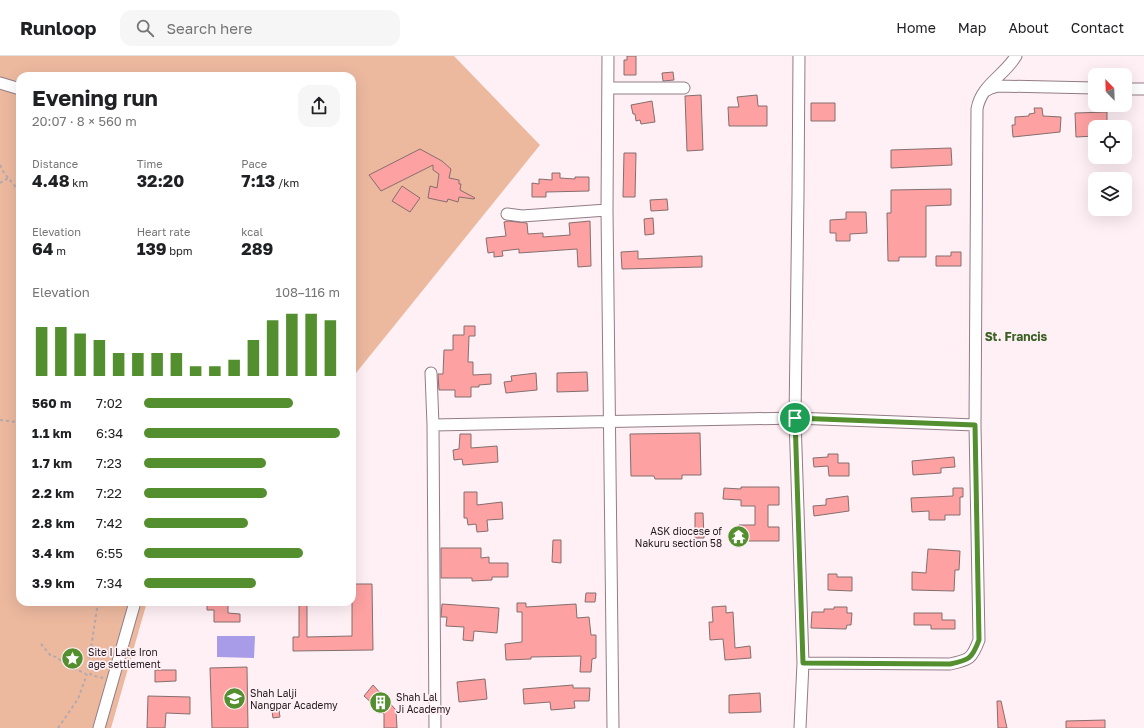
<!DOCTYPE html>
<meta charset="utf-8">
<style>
body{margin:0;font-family:"Golos Text",sans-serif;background:#f6f6f6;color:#202124;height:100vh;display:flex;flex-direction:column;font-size:15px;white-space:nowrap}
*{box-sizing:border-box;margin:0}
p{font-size:13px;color:#757577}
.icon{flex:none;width:22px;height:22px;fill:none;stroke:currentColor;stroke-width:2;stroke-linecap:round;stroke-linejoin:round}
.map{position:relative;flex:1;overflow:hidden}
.drawer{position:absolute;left:16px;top:16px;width:340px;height:534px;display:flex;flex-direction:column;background:#fff;border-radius:12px;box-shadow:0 4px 16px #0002}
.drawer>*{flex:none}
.needle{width:26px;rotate:337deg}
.controls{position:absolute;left:1088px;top:12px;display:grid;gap:8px}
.controls a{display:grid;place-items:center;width:44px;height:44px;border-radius:8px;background:#fff;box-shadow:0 4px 16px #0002;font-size:20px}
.pin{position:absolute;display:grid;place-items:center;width:34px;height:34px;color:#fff;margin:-17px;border:2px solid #fff;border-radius:50%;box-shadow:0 1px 4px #0007}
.round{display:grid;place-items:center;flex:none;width:42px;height:42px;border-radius:12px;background:#f6f6f6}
.summary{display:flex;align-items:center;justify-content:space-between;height:68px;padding:0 16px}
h1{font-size:22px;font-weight:700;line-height:30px}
.figures{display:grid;grid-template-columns:repeat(3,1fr);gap:6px;height:68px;padding:4px 16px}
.figures div{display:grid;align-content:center}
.figures b{font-size:17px;font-weight:700}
.figures small{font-size:11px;font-weight:400}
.figures p{font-size:11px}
.chart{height:112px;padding:8px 16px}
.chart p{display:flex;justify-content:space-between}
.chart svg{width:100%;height:72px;margin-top:4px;stroke:#538f2e;stroke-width:6}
ul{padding:0 16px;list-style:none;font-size:13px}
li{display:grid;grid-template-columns:64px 48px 1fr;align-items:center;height:30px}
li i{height:10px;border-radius:5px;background:#538f2e}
header{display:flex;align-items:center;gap:24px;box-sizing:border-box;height:56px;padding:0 20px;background:#fff;border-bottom:1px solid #e0e0e0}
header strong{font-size:19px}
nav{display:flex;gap:22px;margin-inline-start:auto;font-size:14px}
.search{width:280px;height:36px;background:#f6f6f6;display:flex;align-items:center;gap:10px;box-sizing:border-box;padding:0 14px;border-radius:12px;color:#757577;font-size:15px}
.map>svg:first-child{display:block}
.green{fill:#ecb99f}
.water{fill:#a89be8}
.building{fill:#fda1a2;stroke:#856e6d}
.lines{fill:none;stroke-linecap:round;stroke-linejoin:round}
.minor-casing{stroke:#927c86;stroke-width:13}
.path{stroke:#b5a8ad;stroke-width:2;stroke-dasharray:3 3;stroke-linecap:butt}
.minor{stroke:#fff;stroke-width:11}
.route-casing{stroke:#fff;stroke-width:8}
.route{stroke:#538f2e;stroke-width:5}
.labels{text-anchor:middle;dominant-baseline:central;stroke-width:3.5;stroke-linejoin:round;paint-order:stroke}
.poi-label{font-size:10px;fill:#21191d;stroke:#fff0f6;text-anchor:start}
.quarter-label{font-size:12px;font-weight:bold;fill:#3a6024;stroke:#fff0f6}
</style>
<header>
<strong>Runloop</strong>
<div class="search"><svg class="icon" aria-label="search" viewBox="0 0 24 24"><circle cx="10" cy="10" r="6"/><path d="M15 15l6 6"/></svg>Search here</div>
<nav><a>Home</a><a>Map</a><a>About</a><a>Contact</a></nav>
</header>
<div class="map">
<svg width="1144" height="672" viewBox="0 0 1144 672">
<rect width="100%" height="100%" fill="#fff0f6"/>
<!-- green -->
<path class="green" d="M0 0H454L540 89 352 322V20H20V546H147L111 672H0Z"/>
<!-- water -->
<path class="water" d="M217 580H255L254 602 217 601Z"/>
<!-- building -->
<path class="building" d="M627 0H636V19H624V4H627Z
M673 16 674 24 663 25 662 17Z
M701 39 703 94 687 95 685 40Z
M757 39 758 50H767V70H729L728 51H739L737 41Z
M652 45 655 66 641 68 640 64 636 65 635 58H633L631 49Z
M811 47H835V65H811Z
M1034 52H1042L1043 60 1061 61 1060 76 1013 81 1012 69H1015V61L1029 60V58L1035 57Z
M1107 56V71H1095V80L1076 81 1075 57Z
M951 92 952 109 891 112V94Z
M420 93 442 105 451 113 449 122 459 124V128H461L460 134 475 142 474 143 459 141 458 146 448 143 447 146 428 142 430 130 437 132 439 118 433 114V109L381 135 369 119Z
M624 97H636L635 141H623Z
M552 117H560V122L575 123V121H589V135L546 136V141H532V127L539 128V123L552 124Z
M402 130 420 142 410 156 392 145Z
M951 133V149L926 150V201H899V205H888L887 157H891V134Z
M667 143 668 154 651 155 650 144Z
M846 156H866L867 177 850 178V185H836V177H830V164L846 163Z
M653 162 654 178 645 179 644 163Z
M508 165 527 167 528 178 543 177V181L570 179 569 167 590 165 591 210 578 211 577 193 519 197V193L502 195 503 200 494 201V196L488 197 486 182 506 180 504 166Z
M638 195V203L702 200V211L622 213 621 196Z
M951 196H961V210H936V200H951Z
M464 270H475V280H469L468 306H473V319L491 318V328L479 329V331H471V341H455V334H439L438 318H443L444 294H453V279H464Z
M587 316 588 335 557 336V317Z
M536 317 537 334 506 337 504 326 512 325 511 320Z
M700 377 701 419H682V423H655L654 420H631L630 378Z
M460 378H471V392L497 390 498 406 463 409 462 403 454 404 453 394 459 393Z
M828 398H838V407H849V420H829L828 410 814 411 813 402 828 401Z
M954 401 955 411 941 412V417L913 419 912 405Z
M741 431H779V449H768V471H779V485H739V469H755V450H741V444L723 443 724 432 741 433Z
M953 432H963V441H960V459H945V464H929V455L912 456 911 442 953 440Z
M464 436H477V449L502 446 503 463 487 464 488 475 477 476 476 468 468 469 467 462H464Z
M848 440 849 455 814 460 813 450 826 449V443Z
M695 457H703L704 482H695Z
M553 484H561V507L552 506Z
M441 492H481V502L489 501V507H508V521H492V524L472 525V522H441Z
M928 493 960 495 959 514H955L954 535 912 534V516L926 517Z
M828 518H837V521H852V535L828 534Z
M352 528H372L373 594 293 595V581H299V546H307V581L352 580Z
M586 537H596L595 546H585Z
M207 546H228V557L240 558V566H214V554H207Z
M517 547H526V551L576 548 577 562 589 561 591 579H596V602L592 603 591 616H580L581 600 531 601V603L506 604 505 588 522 586V556H517Z
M442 548 499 552 497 577 474 575 473 585 463 584 464 571 446 570 447 561H441Z
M726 550V557L733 556 735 592 750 590 751 602 725 604 723 583 710 584 709 566H713L712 551Z
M834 551H847V557H852L851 569H847L846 573 811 572 812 556H824V553H834Z
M914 557H942V564H955V573H931V569H914Z
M247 611 248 672H212L210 612Z
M155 614H176V625L155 626Z
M485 623 487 643 459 646 457 626Z
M373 629 396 654 397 672H384V658L364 640Z
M573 629V632H590L589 645H574L575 652 551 654 550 646 524 648 523 633Z
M760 637 761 656 729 657V639Z
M148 640 190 641V658L166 657 165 672H147Z
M997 645H1001L1007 672H998Z
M278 647 280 661 273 662 271 648Z
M1105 664V672H1066V665Z"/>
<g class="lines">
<defs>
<path id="minor" d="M608 0 607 154 613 672
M0 27 20 33
M608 32H684
M1125 33H1144
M985 35 991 32 998 30 1095 32
M507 158 522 160 607 154
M431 317 433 369 435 672
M433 369 795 362 798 139 799 0
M803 607 950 608C969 604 972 603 979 584L975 369 977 53C981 29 1004 20 1016 0
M99 672 135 546
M800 672 803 607 795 362 975 369"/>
</defs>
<!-- minor casing -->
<use href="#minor" class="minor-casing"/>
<!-- path -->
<path class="path" d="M0 109 4 117 20 136
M0 127 8 122
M0 364 17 366 20 368
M98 546 88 612 91 619 103 622
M41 588 51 600 57 601 63 607 86 618
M58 672 78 643 87 618"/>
<!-- minor -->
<use href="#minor" class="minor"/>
</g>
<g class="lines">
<defs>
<path id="route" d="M795 362 975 369 979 584C972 603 969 604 950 608L803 607Z"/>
</defs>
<!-- route casing -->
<use href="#route" class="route-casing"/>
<!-- route -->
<use href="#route" class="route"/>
</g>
<!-- icons -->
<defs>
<symbol id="temple-disc" viewBox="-11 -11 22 22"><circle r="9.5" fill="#538f2e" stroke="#fff0f6"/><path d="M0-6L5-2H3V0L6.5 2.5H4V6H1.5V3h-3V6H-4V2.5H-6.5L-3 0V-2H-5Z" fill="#fff"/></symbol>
<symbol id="sight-disc" viewBox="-11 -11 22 22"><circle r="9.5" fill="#538f2e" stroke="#fff0f6"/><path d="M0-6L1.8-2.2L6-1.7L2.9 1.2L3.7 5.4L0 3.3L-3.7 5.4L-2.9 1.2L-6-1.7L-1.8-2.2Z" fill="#fff"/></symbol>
<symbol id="school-disc" viewBox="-11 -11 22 22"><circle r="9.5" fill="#538f2e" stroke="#fff0f6"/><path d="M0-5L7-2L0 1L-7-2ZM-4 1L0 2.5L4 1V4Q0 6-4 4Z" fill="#fff"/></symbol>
<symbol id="building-disc" viewBox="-11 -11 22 22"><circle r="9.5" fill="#538f2e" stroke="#fff0f6"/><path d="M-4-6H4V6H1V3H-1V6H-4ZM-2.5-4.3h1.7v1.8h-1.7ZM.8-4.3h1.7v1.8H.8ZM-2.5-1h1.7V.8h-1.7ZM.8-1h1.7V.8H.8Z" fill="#fff"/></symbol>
</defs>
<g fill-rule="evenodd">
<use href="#temple-disc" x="726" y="468" width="25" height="25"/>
<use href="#sight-disc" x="60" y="590" width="25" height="25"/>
<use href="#school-disc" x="222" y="630" width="25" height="25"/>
<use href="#building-disc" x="368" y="634" width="25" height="25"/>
</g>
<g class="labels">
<!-- poi labels -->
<g class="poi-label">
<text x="722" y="475" text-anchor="end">ASK diocese of<tspan x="722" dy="12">Nakuru section 58</tspan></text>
<text x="88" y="596">Site I Late Iron<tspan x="88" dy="12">age settlement</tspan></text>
<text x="250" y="637">Shah Lalji<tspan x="250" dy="12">Nangpar Academy</tspan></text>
<text x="396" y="641">Shah Lal<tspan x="396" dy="12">Ji Academy</tspan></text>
</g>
<!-- quarter labels -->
<g class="quarter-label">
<text x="1016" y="280">St. Francis</text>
</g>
</g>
</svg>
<div class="controls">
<a><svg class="needle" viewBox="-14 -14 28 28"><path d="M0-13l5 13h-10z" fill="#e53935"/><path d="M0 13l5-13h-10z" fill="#757577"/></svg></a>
<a><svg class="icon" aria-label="locate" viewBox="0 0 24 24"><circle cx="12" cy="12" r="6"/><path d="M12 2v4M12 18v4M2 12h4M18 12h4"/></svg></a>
<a><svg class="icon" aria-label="layers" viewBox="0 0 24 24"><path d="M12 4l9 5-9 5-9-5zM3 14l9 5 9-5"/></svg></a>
</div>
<div class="pin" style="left:795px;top:362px;background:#1e9e55"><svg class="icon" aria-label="arrive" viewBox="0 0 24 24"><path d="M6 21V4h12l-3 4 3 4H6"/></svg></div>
<section class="drawer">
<div class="summary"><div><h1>Evening run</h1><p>20:07 · 8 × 560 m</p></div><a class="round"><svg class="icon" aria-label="share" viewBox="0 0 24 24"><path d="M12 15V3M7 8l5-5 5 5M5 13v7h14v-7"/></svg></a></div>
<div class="figures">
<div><p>Distance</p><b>4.48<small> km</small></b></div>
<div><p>Time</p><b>32:20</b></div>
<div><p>Pace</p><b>7:13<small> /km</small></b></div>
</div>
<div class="figures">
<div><p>Elevation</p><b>64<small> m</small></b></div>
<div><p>Heart rate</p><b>139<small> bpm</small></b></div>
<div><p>kcal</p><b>289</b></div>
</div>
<div class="chart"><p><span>Elevation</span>108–116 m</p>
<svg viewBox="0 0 160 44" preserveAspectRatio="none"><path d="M5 44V14M15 44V14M25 44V18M35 44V22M45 44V30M55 44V30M65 44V30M75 44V30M85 44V38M95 44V38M105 44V34M115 44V22M125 44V10M135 44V6M145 44V6M155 44V10"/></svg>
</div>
<ul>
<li><b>560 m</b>7:02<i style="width:76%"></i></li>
<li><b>1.1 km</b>6:34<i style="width:100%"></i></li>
<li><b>1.7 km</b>7:23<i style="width:62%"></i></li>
<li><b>2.2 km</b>7:22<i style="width:63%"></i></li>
<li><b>2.8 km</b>7:42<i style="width:53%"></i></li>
<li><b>3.4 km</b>6:55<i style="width:81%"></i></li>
<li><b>3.9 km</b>7:34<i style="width:57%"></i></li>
</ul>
</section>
</div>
